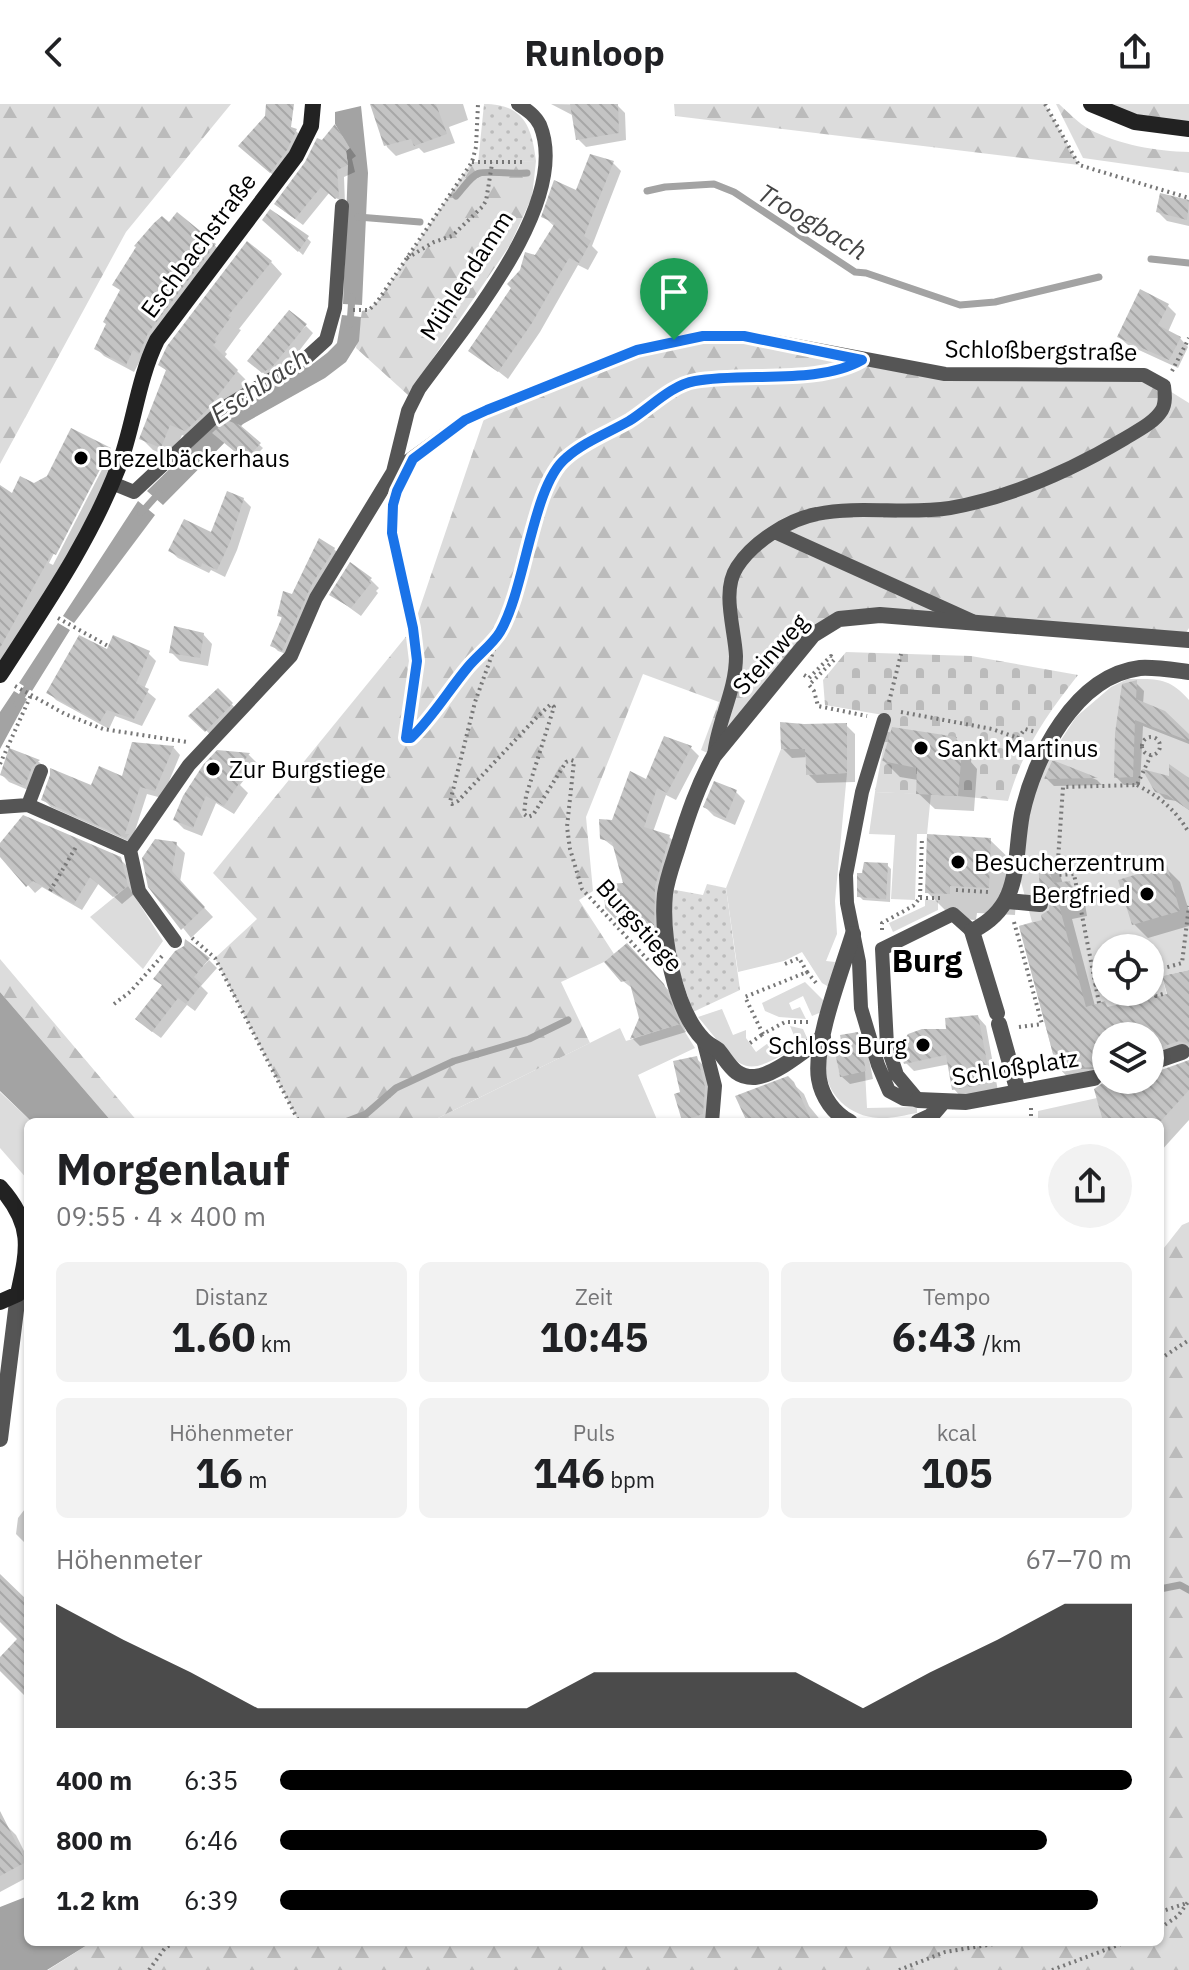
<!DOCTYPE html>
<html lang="de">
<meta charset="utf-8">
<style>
body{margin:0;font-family:"IBM Plex Sans",sans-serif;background:#f2f2f2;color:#202124;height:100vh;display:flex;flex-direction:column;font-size:30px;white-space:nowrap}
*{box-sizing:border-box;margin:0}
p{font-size:26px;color:#757577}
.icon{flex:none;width:44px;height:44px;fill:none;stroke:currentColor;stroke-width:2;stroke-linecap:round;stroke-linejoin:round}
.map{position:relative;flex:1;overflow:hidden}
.drawer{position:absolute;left:24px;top:1014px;width:1140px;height:828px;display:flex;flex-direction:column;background:#fff;border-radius:12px;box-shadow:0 2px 6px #0004}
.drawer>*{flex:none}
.fabs{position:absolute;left:1092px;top:830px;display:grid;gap:16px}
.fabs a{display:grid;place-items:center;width:72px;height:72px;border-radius:50%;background:#fff;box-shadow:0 2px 6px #0004;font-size:40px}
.pin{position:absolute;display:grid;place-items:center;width:68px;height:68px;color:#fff;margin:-82px -34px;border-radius:50% 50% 50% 0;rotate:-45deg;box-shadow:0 0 8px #0007}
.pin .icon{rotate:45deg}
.round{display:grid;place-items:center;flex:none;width:84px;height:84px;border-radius:42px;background:#f2f2f2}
.summary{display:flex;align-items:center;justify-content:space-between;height:136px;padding:0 32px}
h1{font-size:44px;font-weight:800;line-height:60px}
.metrics{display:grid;grid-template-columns:repeat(3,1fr);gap:12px;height:136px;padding:8px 32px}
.metrics div{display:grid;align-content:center;border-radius:12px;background:#f2f2f2;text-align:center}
.metrics b{font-size:40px;font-weight:800}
.metrics small{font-size:22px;font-weight:400}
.metrics p{font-size:22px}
.chart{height:224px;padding:16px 32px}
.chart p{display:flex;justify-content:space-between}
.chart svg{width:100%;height:144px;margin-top:8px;fill:#000;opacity:.7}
ul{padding:0 32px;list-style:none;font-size:26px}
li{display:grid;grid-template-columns:128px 96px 1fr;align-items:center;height:60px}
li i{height:20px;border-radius:10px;background:#000}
header{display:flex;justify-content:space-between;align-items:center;height:104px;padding:0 32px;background:#fff;font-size:36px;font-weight:800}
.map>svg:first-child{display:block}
.grass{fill:#dcdcdc;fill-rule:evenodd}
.forest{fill:url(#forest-firs)}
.cemetery{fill:url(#cemetery-stones)}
.park{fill:url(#park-dots)}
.water{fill:#a3a3a3}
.shadow{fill:#0003;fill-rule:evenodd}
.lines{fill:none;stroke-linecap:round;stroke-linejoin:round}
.stream{stroke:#a3a3a3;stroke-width:7}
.building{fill:url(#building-back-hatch)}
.path{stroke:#777;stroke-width:4;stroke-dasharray:2 4;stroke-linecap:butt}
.service{stroke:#555;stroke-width:14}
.minor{stroke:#555;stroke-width:16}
.secondary{stroke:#222;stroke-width:16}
.route-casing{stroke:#fff;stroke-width:16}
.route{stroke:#1a73e8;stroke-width:10}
.poi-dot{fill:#000;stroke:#fff;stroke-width:3}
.labels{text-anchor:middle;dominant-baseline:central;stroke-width:6;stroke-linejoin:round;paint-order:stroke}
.street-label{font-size:24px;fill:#000;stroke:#fff}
.poi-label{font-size:24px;fill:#000;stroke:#fff;text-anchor:start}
.water-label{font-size:26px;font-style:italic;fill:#444;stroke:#fff}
.district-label{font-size:32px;font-weight:bold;fill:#000;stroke:#fff}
</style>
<header><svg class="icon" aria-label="back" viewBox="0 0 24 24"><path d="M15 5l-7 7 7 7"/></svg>Runloop<svg class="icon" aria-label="share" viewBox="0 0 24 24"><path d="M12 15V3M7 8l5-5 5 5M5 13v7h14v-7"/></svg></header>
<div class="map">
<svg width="1189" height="1866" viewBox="0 0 1189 1866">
<defs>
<pattern id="forest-firs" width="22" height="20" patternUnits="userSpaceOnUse" patternTransform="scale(2)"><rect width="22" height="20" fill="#dcdcdc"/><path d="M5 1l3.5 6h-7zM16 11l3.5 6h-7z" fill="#bbb"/></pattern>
<pattern id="cemetery-stones" width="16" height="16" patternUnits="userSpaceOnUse" patternTransform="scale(2)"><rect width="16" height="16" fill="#dcdcdc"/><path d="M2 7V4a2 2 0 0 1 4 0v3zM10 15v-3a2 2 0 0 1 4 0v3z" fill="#bbb"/></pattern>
<pattern id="park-dots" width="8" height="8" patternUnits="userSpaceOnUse" patternTransform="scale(2)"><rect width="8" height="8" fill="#dcdcdc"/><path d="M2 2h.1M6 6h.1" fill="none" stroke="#bbb" stroke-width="1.8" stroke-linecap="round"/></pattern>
<pattern id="building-back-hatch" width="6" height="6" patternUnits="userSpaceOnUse" patternTransform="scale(2)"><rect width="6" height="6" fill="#c4c4c4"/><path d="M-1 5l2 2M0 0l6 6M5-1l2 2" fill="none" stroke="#a7a7a7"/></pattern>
</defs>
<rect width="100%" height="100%" fill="#fff"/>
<!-- grass -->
<path class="grass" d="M1128 575C1157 575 1169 573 1189 596V866L1162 872 1169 900 1150 932H1106L1103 965H1057L1019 822 1032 818 1021 778V752L1038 671 1076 613 1111 583ZM1106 844H1150V888H1106Z
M781 645H805L806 671 847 669 835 797 837 830 826 857 835 858 829 883 822 879 802 848 784 857 738 868 726 784Z
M875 688 931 690 927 730H917L915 796 891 795 895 731 869 730Z
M128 782 163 837 143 865 90 813Z
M925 795 938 797V806L893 828 889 819 925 802Z
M805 878 826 899 824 907 812 912 803 892 789 899 792 906 800 903 806 915 779 913 765 907 762 899Z
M722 905 733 931 746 926V934L756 948 775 934 780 945 796 936 790 922 803 925 808 936C740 977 747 971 698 913Z
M680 920 695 944 638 971 658 1018H430L620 924 626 937Z
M834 944 840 972 865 967 867 1004 917 1003V1009C905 1011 891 1015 879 1014 843 1012 816 980 829 945Z
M0 988 32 1018H28V1076L0 1044Z
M1097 994 1103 1018H1038V1007Z"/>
<!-- forest -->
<path class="forest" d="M0 0H231L126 128 0 360Z
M674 0H1045L1079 61 675 12Z
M1056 0H1059C1068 8 1078 19 1089 25 1119 41 1156 47 1189 48V69L1083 54Z
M1091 0H1189V25Z
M536 57 532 93 510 141 408 291 356 244 362 207 369 205 378 197 472 58Z
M703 232 945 270 1144 271 1189 299V524L1182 535 858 511 813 532 714 652 701 646 719 598 643 570 586 713 593 787 579 796 614 850 604 858 561 878 590 939 430 1018H299L215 854 257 815 213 769 413 524 487 306 637 246Z
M0 855 138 1018H112L0 888Z
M1189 1118V1866H48L92 1838H1160V1149L1182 1121Z"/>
<!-- cemetery -->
<path class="cemetery" d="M846 548 971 552 1078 571C1045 613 1023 645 1008 697L958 692 875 688 889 612 825 601 823 576Z"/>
<!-- park -->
<path class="park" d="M484 0C524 0 532 23 536 57L478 60Z
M707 780 726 784 740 886 693 908 673 849 670 785 703 791Z"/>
<!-- water -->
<path class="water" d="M361 2 368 69 362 201 343 200 348 61 346 47 349 44 335 20V8Z
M342 211 361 213 359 237 346 258 325 274 243 320 163 401 147 387 229 307 314 259 327 249 337 239Z
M138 397 155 411 74 519 63 512Z
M58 519 70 526 32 587 19 579Z
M14 587 27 595 0 645V608Z
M0 888 112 1018H32L0 987Z
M28 1792V1838H92L47 1866H0V1803Z"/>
<!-- shadow -->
<path class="shadow" d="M372 0H463L468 16 449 23 455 39 424 49 419 44 396 52 387 43Z
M551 0 617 1 625 9 626 36 586 43 578 35 574 12Z
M335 23 356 52 352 55 355 68 344 73 345 100 329 89 303 121 284 107 323 39Z
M296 27 305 36 279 76 250 51Z
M613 59 621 67 592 142 598 148 588 166 578 161 540 228 508 275 471 246 555 123 544 113Z
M1162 92 1189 98V122L1167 117 1158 108Z
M264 115 307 134 311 138 303 151Z
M214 141 223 149 142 253 134 268 104 252 96 244Z
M271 158 282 170 239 225 241 226 225 248 227 250 224 254 248 278 217 319 197 337 182 331 172 354 153 346 141 334 167 267 161 261Z
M1168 202 1176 210 1168 228 1180 234 1188 243 1178 264 1128 241 1119 233Z
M306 222 313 229 281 270 271 276 258 264Z
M239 323 263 344 250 358 218 333Z
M72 326 110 347H107L49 459 53 461 111 348 120 357 67 460 0 563V397L49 374Z
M243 395 251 403 237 446 225 473 211 466 209 469 178 454 170 447 212 431Z
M334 445 340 451 289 551 278 547 272 541 283 515 279 511Z
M370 475 379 484 376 487 378 489 361 512 332 491Z
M203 530 212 540 208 562 180 557 171 548Z
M108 548 148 549 156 557 144 585 156 595 142 622 115 612 109 625 56 596 48 588Z
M1136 579 1144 587 1143 600 1189 633V640L1143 622 1140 681H1124L1116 673Z
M218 586 239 608 214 634 191 612Z
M846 621 855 630V678L817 679 808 670V653L792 654 783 645Z
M956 635 972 651 971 658 977 665 974 707 935 705 918 689V676L900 673 884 657Z
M173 643 180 651 162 694 147 690 132 736 135 740 51 703 43 695 123 674Z
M691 644 699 652 676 696 666 691 653 728 669 733 678 741 662 829H632L607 803 625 781 615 744 602 734 647 677Z
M10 646 39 658 47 665 33 688 9 678 1 670Z
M218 648 249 651 257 659 240 681 248 689 234 710 216 699 202 732 184 725 175 716Z
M1055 659 1097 676 1102 681 1054 682 1047 675Z
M1189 676V706L1176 697 1165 695 1157 687Z
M736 688 745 697 735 721 714 712 705 703Z
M990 736 1018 763 1015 811 977 809 976 816 954 815 927 788Z
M176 740 185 749 180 778 213 813 191 834 150 782Z
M0 741 120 755 128 763 134 790 122 800 99 779 82 806 42 783 35 789 0 750Z
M1046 756 1060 771 1063 780 1069 779 1084 794 1087 812 1072 815 1095 902 1104 899 1110 905 1169 892 1189 869V953L1161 963 1152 972 1189 958V1016L1160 1048V1018H1105V977L1073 979 1059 964 1044 818 1050 808 1051 798 1042 788ZM1106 932H1150V976H1106Z
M887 761 891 765 890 798 863 796 859 792Z
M1166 764 1180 778 1189 807V822L1148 834 1134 820Z
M635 850 672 890 686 928 640 942 633 935 641 914 633 885 623 877Z
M209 856 217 864 201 882 208 889 195 907 187 901 161 934 146 923Z
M978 913 986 922 998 987 962 994 954 985 950 960 914 967 906 959 948 927Z
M857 931 866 940 873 975 850 980 841 972 845 944Z
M696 954 710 968 716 1018H686L684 1016 683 990Z
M787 974 804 990 809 1002 822 1018H749Z
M28 1401V1442L16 1430 18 1414Z
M5 1720 16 1731 28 1755V1773L0 1788V1723Z"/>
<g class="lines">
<!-- stream -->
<path class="stream" d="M647 87 665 83 714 80 734 88 855 168 866 169 960 201 995 198 1099 173
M456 92C462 86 471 71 480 69 485 67 516 70 527 69
M358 113 420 118
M1151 155 1189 159
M350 220 352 193
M141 409 159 389
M17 600 31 577
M345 1018 366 1010 396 984 454 957 529 935 568 916
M1160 1485 1180 1481 1189 1486"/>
</g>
<!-- building -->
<path class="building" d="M266 0H294L291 23 297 25 287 46 270 69 238 42 265 12Z
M370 0H436L447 30 414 42 411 35 384 42Z
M570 0H618L619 29 576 36Z
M335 20 350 44 346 47 348 61 337 66 339 93 335 95 321 83 295 115 274 100 305 58 317 34 322 36Z
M590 50 614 57 584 132 591 137 579 159 569 154 532 219 498 268 468 247 511 184 507 180 520 166 525 148 535 151 555 119 541 113 554 76 576 86Z
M1160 89 1189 96 1187 116 1156 108Z
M270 105 309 132 298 148 262 116Z
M177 108 216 140 148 229 139 250 133 246 126 261 94 245 106 220 103 218 120 186 112 181 136 143 134 142 154 119 162 112 169 118Z
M247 137 272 157 228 212 231 213 215 235 217 237 213 241 238 266 206 307 185 327 170 321 161 344 139 335 166 266 158 261 167 242Z
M1140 185 1169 200 1158 221 1181 233 1169 256 1117 233Z
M289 206 307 220 273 262 262 269 247 257Z
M226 316 240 321 261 339 245 356 212 329Z
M71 324 111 344 56 451 52 449 0 544V381L12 389 20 372 34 379 47 372Z
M227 387 244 394 230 438 217 466 202 459 201 463 168 447 184 415 211 428Z
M319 434 335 444 312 480 282 547 270 542 282 513 277 512 283 487 292 490Z
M350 458 372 474 369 477 371 479 351 504 329 491Z
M174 522 204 529 200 554 169 549Z
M79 531 107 545 113 531 150 547 136 579 149 585 134 615 107 606 100 618 46 589Z
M1137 576 1136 595 1165 607 1189 630V637L1135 616 1133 673 1114 674 1115 629 1122 580Z
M218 584 233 599 205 628 188 612Z
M780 618 804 620 847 619V669L806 671 805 645H781Z
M892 623 957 633 955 642 962 646 958 692 916 690 917 664 882 657Z
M664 632 692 642 667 689 657 684 644 723 670 731 655 782 654 821 622 822 605 804 604 780 623 779 612 738 600 735 599 715 612 716 630 667 646 675Z
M132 638 174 642 155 687 140 683 125 730H129L126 734 41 696 50 671V664L91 681 99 662 122 672Z
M9 644 40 656 32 663 25 682 0 671Z
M217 646 250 649 231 673 240 678 224 702 206 692 193 724 173 716 183 692 203 661Z
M1052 657H1055L1098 674 1044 675Z
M1169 660 1189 674V706L1167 691 1155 688 1142 665 1169 672Z
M714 677 737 686 726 714 703 703Z
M23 711 121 753 128 782 113 793 90 773 74 800 33 777 26 783 0 753V739Z
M927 730 991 734 989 784 950 782V790L925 789Z
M155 735 177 738 172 767 205 803 181 826 148 783 142 754Z
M1046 754 1053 779 1070 777 1074 798 1059 801 1086 903 1105 897 1107 903 1167 890 1162 872 1189 866V940L1179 937 1150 947V932H1106V976H1118L1119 980 1150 976V970L1189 956V986L1160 1018H1103L1094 985 1104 978 1102 966 1093 963 1057 965 1019 822 1042 816 1041 811 1049 806 1050 795 1040 789 1038 755Z
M864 758 888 759 886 795 857 793V769H862Z
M1167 761 1180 807 1132 821 1118 776Z
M185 835 210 854 194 873 202 880 186 900 178 894 152 928 135 915 162 881 153 875 175 847 184 842Z
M627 839 664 880 680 920 630 935 639 914 629 876 621 878 604 858Z
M978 911 991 979 952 986 946 951 904 960 899 944 908 930 922 925H946L945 914Z
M858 928 866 967 840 973 834 944 842 942 840 931Z
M697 952 705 983 703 1010 682 1017 674 990 680 988 673 957Z
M788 972 794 978 812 1018H747L735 992Z
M0 1470 28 1497V1595L0 1567V1553L17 1535 0 1518Z
M0 1707 26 1758 0 1772Z"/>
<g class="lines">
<!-- path -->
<path class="path" d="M1045 0 1079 61 1189 94
M472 58H526
M407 154 434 138 452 132 482 103 486 97 492 60
M353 206H369L377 198 472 58 476 43 478 0
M1172 267 1189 234
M393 407C387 448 413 510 416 554 418 581 403 609 406 634H411C443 602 464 561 498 531
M58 514 108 542
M804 571 809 574 831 552 834 556 809 581 814 587 818 602 867 612
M15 582 65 610 103 625 187 638
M889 598 901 550
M901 608 992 625 1018 634 1025 625 1036 628
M1142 642a9 9 0 1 1 18 0a9 9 0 1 1-18 0Z
M0 660 31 591
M1137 681C1160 693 1176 706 1189 729
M956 786 988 788
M50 787 76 743
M920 794H941
M1073 794 1122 787
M1014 818 1042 920
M882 826V819L913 802 920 794 922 733
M192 834 215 854 299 1018
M648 856 582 785 570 745 567 723 574 657 571 656 566 658 533 711 528 713 524 710 526 692 554 603 551 600 537 613 458 697 452 700 450 698 475 598 524 462 544 391 558 361 582 342 626 318 684 279 716 275 826 267
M785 860 799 854 807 868
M1150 868 1182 859 1189 802
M1150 874 1156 892 1166 889
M1094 881 1106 878
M1099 899 1074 770 1057 771 1063 683 1137 681 1151 651
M114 900 130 888 163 851
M808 918H785L763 930 745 893 807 868 817 880
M1019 923 1042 920
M750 939 763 930
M1031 1018V1004
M1160 1255 1189 1236
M1160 1808 1187 1799
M1160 1824 1178 1812 1188 1798
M149 1866 165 1844 175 1838
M899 1866 945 1848 1006 1838
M1052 1866 1126 1838"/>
<!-- service -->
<path class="service" d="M393 368 408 307 419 285C462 225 572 99 540 21 535 11 527 6 518 0
M112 379 134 388 225 303 305 255 326 236 335 204 342 102
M775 428 972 517
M884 616 862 688 846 771 847 799 859 858 861 904 878 961 889 987 904 995 918 996
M28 701 41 667
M0 703 28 701 130 746
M175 837 139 787 130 746 189 661 291 552 316 494 393 368 465 316 487 306 637 246 703 232H744L945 270 1144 271 1164 282C1165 290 1166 299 1162 306 1154 319 1137 327 1124 335 1070 367 1012 393 950 404 906 411 860 401 817 410 789 415 753 438 737 463 721 487 735 526 736 552 736 588 717 618 714 652
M703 935 715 982 712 1018
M918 996 897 971 887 941 882 845 953 810 972 827"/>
<!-- minor -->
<path class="minor" d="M1008 797 1040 800
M997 909 972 827C1023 802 1013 759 1022 710 1034 654 1075 572 1140 564 1155 563 1173 566 1189 568
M999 920 1018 988
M823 933C806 945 776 971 755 973 734 974 729 959 718 946 713 942 707 940 703 935 674 905 661 831 665 790 667 774 673 759 678 743 688 711 698 681 714 652L813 531 839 515 880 511 1189 536
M1150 959 1182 948
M918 996 966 998 1094 974
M850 1018C834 1010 822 993 819 975 813 940 842 866 853 830
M918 1018 931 1012 943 998
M0 1335 18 1190"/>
<!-- secondary -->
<path class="secondary" d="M1091 0 1135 18 1189 25
M0 571C43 504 89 439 118 364 134 322 137 277 157 236L296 52 311 22 313 0
M0 1083C34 1121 28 1145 18 1190L0 1198"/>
</g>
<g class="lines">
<defs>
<path id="route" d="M703 232H744L862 256C819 281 745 268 695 277 671 281 650 304 629 317 608 329 584 338 566 354 532 382 526 484 500 528 493 540 477 552 468 563 448 587 433 613 411 634H406L417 557 413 524 392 429 393 401 397 387 413 355 465 316 487 306 637 246Z"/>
</defs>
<!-- route casing -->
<use href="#route" class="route-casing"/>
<!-- route -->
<use href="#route" class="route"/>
</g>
<!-- markers -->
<g class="poi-dot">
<circle cx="81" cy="354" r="8"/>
<circle cx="921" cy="644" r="8"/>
<circle cx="213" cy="665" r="8"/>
<circle cx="958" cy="758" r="8"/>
<circle cx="1147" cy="790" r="8"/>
<circle cx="923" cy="941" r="8"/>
</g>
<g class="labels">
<!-- street labels -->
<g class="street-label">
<text transform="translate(198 141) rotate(-53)">Eschbachstraße</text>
<text transform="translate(466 171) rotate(-57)">Mühlendamm</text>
<text transform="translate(1041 246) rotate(1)">Schloßbergstraße</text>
<text transform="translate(770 550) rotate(-48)">Steinweg</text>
<text transform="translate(640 821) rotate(48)">Burgstiege</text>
<text transform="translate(1015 963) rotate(-9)">Schloßplatz</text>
</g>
<!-- poi labels -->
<g class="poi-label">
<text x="97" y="354">Brezelbäckerhaus</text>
<text x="937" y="644">Sankt Martinus</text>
<text x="229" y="665">Zur Burgstiege</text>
<text x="974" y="758">Besucherzentrum</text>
<text x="1131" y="790" text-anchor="end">Bergfried</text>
<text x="907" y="941" text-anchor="end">Schloss Burg</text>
</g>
<!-- water labels -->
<g class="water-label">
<text transform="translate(813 117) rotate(31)">Troogbach</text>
<text transform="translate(259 281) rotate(-34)">Eschbach</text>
</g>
<!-- district labels -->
<g class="district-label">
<text x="927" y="856">Burg</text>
</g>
</g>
</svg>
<div class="fabs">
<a><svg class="icon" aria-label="locate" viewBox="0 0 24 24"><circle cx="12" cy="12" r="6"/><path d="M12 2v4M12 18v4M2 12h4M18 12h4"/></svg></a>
<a><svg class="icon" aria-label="layers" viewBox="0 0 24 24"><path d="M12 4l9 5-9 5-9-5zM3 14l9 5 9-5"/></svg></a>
</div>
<div class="pin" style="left:674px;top:236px;background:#1e9e55"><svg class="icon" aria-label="arrive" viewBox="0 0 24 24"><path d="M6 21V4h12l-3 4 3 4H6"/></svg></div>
<section class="drawer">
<div class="summary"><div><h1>Morgenlauf</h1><p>09:55 · 4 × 400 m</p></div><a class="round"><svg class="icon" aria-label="share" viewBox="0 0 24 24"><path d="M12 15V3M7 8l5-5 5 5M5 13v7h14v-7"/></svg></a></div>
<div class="metrics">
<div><p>Distanz</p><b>1.60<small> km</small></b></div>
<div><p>Zeit</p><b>10:45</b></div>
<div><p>Tempo</p><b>6:43<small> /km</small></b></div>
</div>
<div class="metrics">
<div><p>Höhenmeter</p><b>16<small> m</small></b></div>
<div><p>Puls</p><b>146<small> bpm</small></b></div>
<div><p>kcal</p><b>105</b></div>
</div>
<div class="chart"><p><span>Höhenmeter</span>67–70 m</p>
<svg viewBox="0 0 160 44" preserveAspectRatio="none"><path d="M0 44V6L10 17L20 27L30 38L40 38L50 38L60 38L70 38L80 27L90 27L100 27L110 27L120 38L130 27L140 17L150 6L160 6V44z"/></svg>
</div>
<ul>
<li><b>400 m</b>6:35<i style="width:100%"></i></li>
<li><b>800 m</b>6:46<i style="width:90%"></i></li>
<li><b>1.2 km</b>6:39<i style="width:96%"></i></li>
</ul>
</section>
</div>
